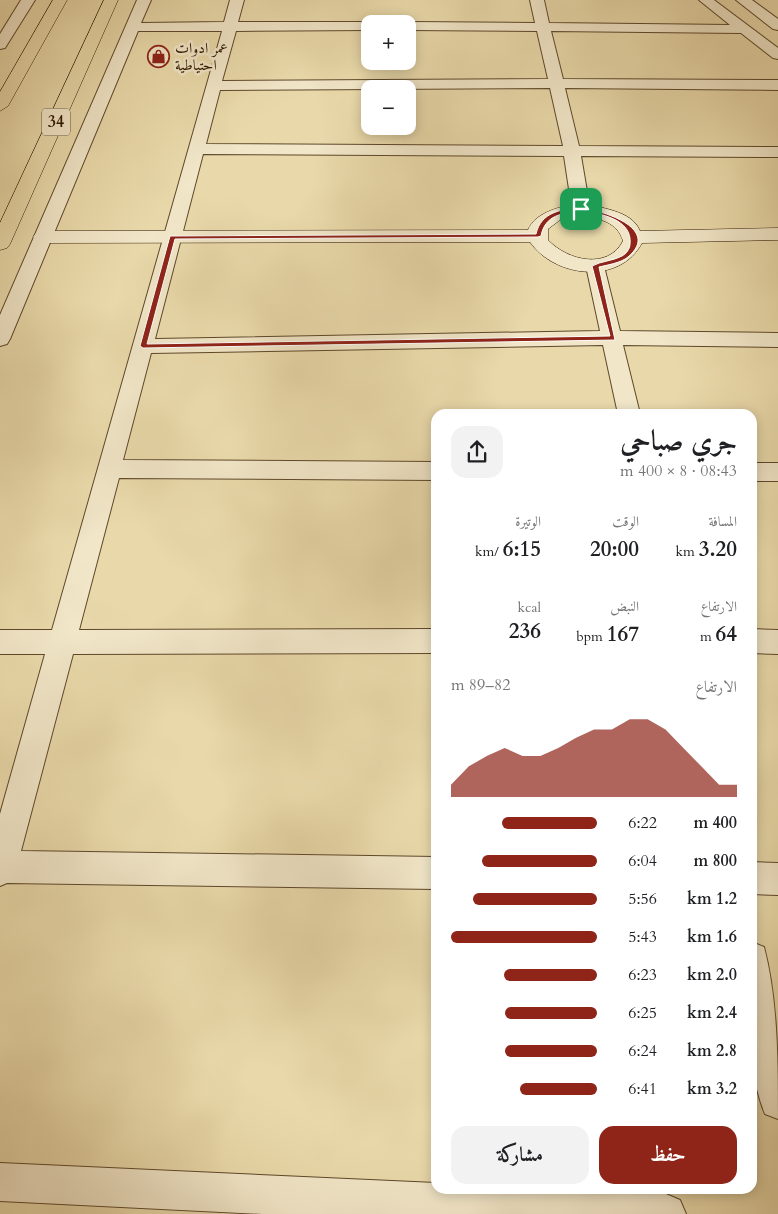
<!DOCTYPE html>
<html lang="ar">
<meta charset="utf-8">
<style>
body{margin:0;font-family:Cardo,Amiri,serif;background:#f2f2f2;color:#202124;direction:rtl;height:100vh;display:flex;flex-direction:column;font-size:19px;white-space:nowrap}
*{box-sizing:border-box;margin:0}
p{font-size:16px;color:#757577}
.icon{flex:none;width:28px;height:28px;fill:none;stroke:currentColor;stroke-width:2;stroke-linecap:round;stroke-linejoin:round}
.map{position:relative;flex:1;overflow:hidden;direction:ltr}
.sheet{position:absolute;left:431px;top:409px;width:326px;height:785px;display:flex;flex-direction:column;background:#fff;border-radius:15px;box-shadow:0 2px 12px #0003;direction:rtl}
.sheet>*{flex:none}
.tools{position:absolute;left:361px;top:15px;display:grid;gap:10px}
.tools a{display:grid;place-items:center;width:55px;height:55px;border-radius:10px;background:#fff;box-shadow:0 2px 12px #0003;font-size:25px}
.pin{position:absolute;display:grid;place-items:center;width:42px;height:42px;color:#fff;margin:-21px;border-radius:10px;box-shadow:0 2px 8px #0006}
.round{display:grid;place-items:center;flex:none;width:52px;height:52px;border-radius:15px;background:#f2f2f2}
.overview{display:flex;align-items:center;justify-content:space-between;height:85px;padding:0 20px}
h1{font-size:28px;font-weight:600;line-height:38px}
.metrics{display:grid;grid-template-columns:repeat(3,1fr);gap:8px;height:85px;padding:5px 20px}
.metrics div{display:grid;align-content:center}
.metrics b{font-size:21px;font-weight:600}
.metrics small{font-size:14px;font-weight:400}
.metrics p{font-size:14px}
.chart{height:140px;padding:10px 20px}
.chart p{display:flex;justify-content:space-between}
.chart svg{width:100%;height:90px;margin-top:5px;fill:#8f2418;opacity:.7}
.primary-button{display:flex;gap:10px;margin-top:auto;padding:10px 20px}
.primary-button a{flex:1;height:58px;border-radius:15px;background:#8f2418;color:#fff;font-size:20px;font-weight:600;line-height:58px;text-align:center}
.primary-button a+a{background:#f2f2f2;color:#202124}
ul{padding:0 20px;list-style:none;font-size:16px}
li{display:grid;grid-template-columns:80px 60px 1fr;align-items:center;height:38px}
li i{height:12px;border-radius:6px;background:#8f2418}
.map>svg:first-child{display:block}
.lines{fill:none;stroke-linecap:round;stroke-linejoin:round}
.street-casing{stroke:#5e482a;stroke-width:2}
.secondary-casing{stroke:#2f1800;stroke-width:1}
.highway-casing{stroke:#2f1800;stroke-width:1}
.street{fill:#f1e6c8;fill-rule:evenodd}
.secondary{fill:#f1e6c8;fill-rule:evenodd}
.highway{fill:#e9d9aa;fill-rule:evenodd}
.route{fill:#8f2418;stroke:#fff;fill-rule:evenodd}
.labels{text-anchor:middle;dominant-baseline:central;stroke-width:5;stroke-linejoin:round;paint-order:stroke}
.far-poi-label{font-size:15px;fill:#2f1800;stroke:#f1e6c8;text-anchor:start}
.shield{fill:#f1e6c8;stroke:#69563c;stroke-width:1}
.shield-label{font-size:16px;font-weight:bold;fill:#2f1800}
</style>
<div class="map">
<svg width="778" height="1214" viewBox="0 0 778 1214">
<rect width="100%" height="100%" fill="#e9d9aa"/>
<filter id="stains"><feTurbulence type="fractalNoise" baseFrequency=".004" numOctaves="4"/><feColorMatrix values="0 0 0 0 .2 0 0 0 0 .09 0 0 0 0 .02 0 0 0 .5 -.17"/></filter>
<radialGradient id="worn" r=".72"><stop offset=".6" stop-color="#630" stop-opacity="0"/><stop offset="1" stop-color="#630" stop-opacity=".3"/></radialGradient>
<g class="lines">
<defs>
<path id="street" d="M21 0H35L5 48 0 49V34Z
M137 0H151L141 23 224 22 230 0H244L238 22H370L375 24H370V30L236 31 222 81 548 79 537 31 408 30V24H403L408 22 535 23 530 0H544L549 23 730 25 699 0H714L778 48V59L773 58 741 33 551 31 563 79 778 80V90L565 88 579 146 778 147V157L581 156 590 209 587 213H575L572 209 564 156 203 154 155 339 600 331 586 266 588 262H602L604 266 620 331 778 333V347L623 345 640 414H618L603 345 151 353 123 460 436 462V480L119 478 79 630 436 629V653L73 654 21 851 436 857V889L7 883 0 886V814L45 654H0V630H52L222 31H138L10 339 7 344 0 346V315ZM550 88 563 146 206 144 220 90Z
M736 0H752L778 19V30L773 29Z
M752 463H778V481H752Z
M752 629 778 630V654L752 653Z
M752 862 778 863V895L752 894Z
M752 942 764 947C778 1000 778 1063 778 1119L765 1114C744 1064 752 996 752 942Z
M0 1163 436 1183V1189H547L666 1194 680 1200 686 1214H262L0 1201Z"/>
<path id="secondary" d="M581 203C599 208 632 210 640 231L778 228V240L642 243C620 285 555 278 530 242L43 243 36 241 33 237 36 233 43 231 528 230C536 211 563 206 581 203ZM581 215C599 219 617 221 623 241 608 270 568 261 548 240V229L560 220Z"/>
<path id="highway" d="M53 0H67L8 106 0 111V92Z
M104 0H118L10 244 7 248 0 250V223Z"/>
</defs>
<!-- street casing -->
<use href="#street" class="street-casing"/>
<!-- secondary casing -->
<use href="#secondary" class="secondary-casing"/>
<!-- highway casing -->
<use href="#highway" class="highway-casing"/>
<!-- street -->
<use href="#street" class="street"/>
<!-- secondary -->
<use href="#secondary" class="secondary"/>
<!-- highway -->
<use href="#highway" class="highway"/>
</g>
<!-- route -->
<path class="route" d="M581 208C601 210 662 228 628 257 621 263 607 265 599 267L615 340 143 348 140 346 170 236 536 234C541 212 561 209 581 208ZM581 211C599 213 633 219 630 244 630 249 626 254 622 256 613 261 601 261 592 266L610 336 147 344 175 239 538 237 541 236C545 215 562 213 581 211Z"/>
<!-- icons -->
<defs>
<symbol id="shop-ring" viewBox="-11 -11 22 22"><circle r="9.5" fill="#f1e6c8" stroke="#8f2418" stroke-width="1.5"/><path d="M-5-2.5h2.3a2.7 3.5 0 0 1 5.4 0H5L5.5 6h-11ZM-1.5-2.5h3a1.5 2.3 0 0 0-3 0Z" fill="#8f2418"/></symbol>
</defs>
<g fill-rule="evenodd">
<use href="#shop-ring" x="146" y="44" width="25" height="25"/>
</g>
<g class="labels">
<!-- far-poi labels -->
<g class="far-poi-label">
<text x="175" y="48">عمر ادوات<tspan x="175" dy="17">احتياطية</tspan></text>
</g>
<!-- shield labels -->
<rect class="shield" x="42" y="108.5" width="28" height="27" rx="4"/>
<g class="shield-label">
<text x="56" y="122">34</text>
</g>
</g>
<rect width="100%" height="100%" filter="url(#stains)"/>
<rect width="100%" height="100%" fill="url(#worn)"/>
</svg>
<div class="tools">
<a>+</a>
<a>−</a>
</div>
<div class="pin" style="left:581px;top:209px;background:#1e9e55"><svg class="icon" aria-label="arrive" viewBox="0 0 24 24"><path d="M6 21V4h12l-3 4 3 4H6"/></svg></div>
<section class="sheet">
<div class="overview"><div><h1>جري صباحي</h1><p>08:43 · 8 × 400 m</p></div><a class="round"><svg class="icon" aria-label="share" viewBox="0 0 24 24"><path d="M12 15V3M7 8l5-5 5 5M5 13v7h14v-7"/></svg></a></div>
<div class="metrics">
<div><p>المسافة</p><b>3.20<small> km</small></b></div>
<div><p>الوقت</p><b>20:00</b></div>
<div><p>الوتيرة</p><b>6:15<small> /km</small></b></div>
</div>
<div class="metrics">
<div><p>الارتفاع</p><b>64<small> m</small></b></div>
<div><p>النبض</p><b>167<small> bpm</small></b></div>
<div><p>kcal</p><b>236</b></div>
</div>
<div class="chart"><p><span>الارتفاع</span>82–89 m</p>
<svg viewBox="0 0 160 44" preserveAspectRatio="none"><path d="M0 44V38L10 29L20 24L30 20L40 24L50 24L60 20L70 15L80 11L90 11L100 6L110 6L120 11L130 20L140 29L150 38L160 38V44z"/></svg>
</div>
<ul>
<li><b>400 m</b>6:22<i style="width:65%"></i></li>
<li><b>800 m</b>6:04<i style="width:79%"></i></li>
<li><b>1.2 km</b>5:56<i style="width:85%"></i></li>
<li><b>1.6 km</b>5:43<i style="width:100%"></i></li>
<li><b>2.0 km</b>6:23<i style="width:64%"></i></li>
<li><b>2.4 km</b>6:25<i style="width:63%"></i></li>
<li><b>2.8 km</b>6:24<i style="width:63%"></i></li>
<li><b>3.2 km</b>6:41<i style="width:53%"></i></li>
</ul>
<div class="primary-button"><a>حفظ</a><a>مشاركة</a></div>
</section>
</div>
